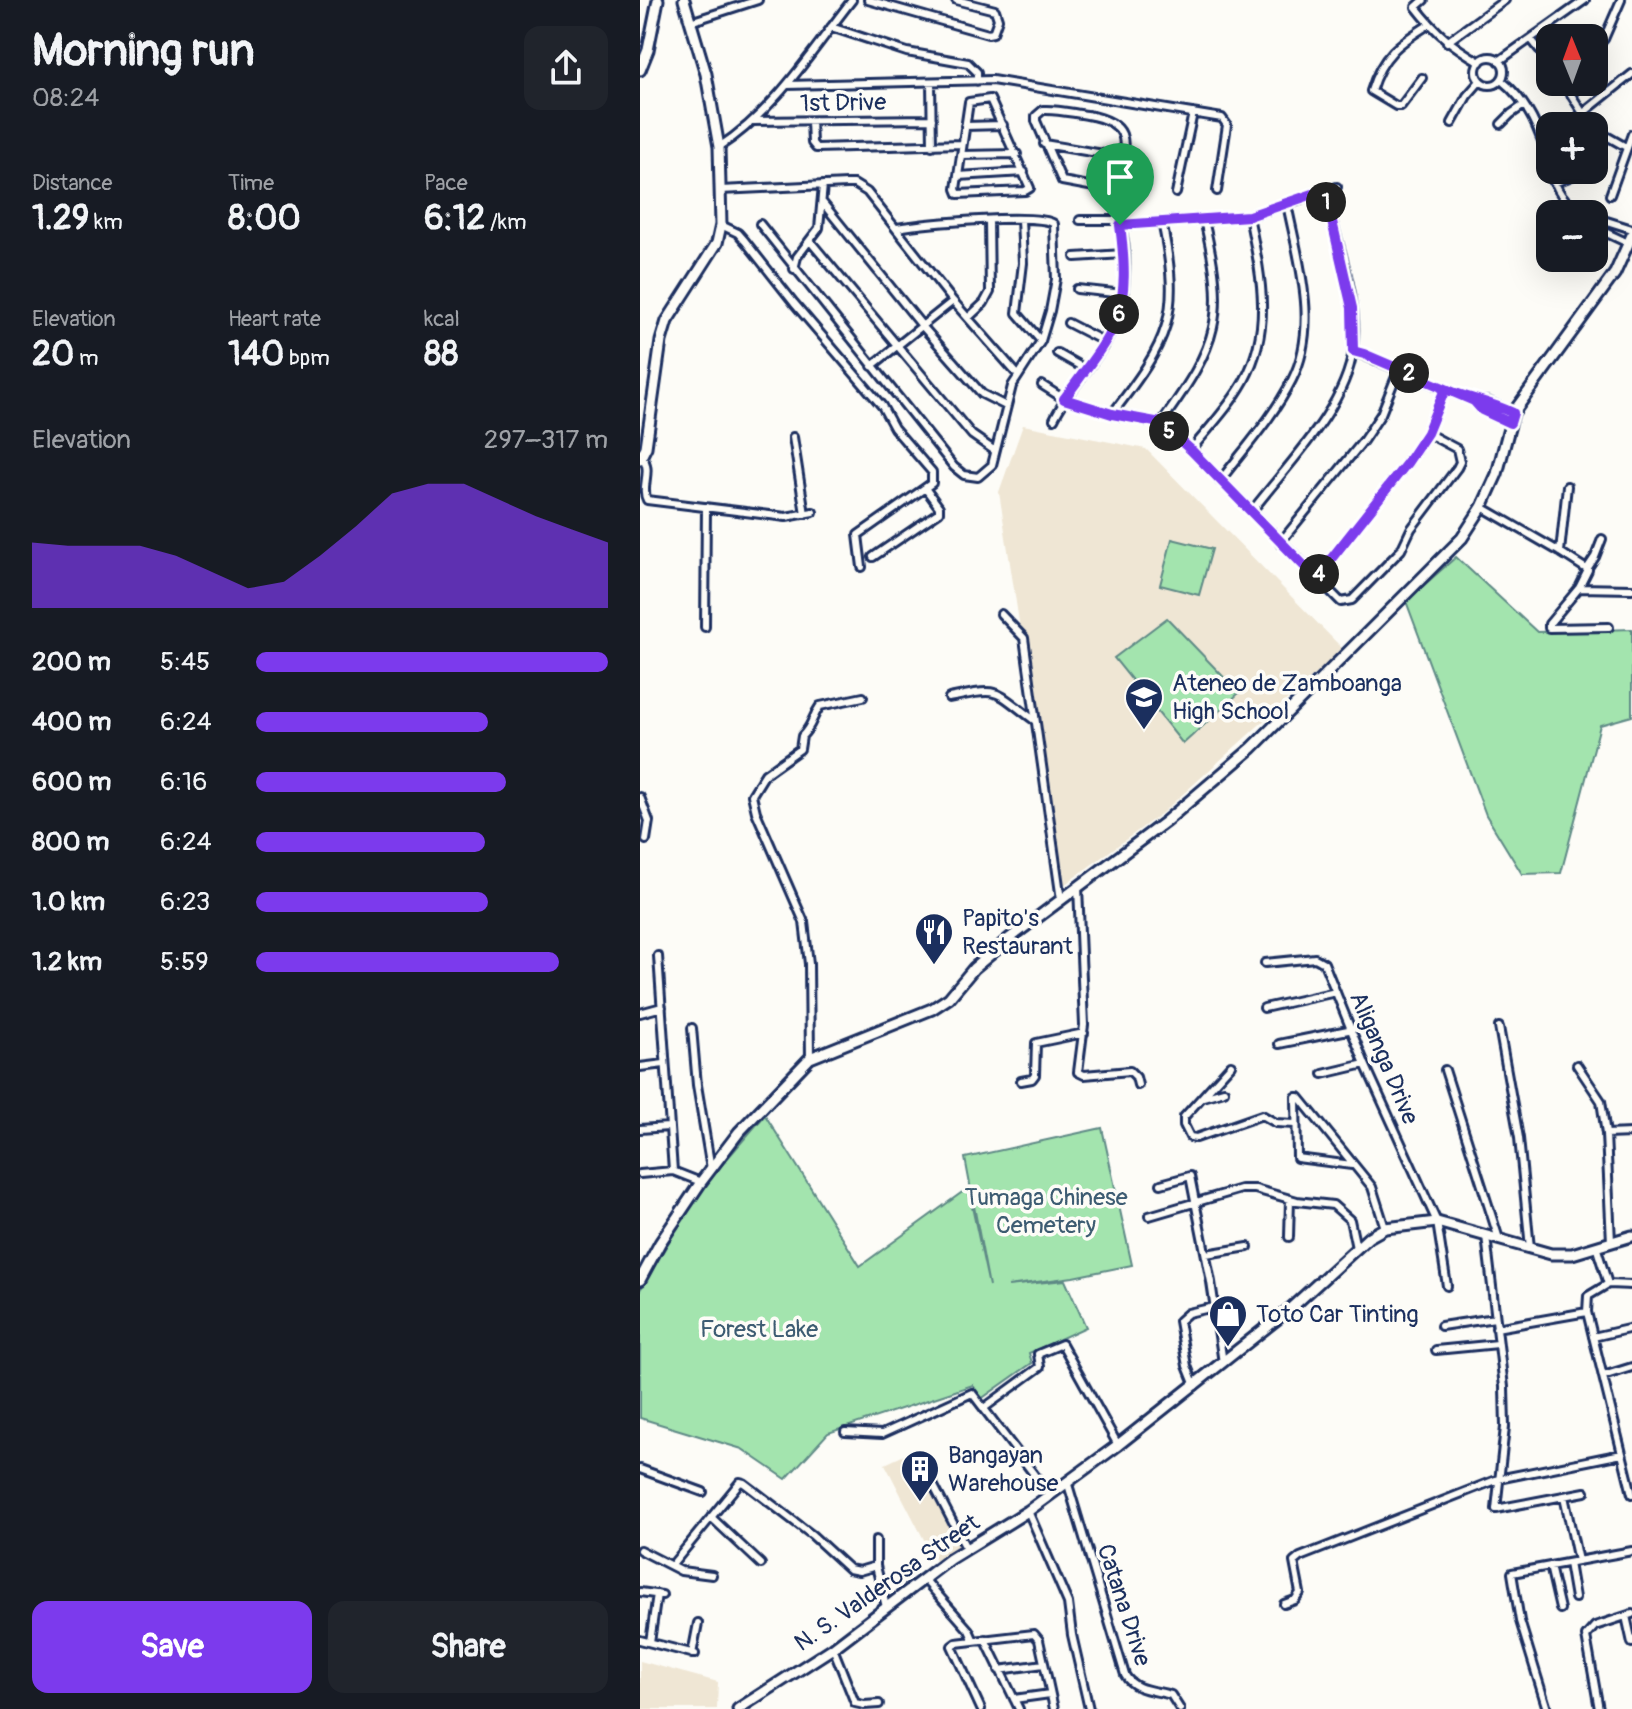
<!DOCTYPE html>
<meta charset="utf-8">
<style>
body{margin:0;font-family:Pangolin,sans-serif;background:#20242c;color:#f1f3f6;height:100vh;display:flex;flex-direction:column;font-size:30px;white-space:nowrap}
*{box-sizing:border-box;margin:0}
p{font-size:26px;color:#9ea1a6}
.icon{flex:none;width:44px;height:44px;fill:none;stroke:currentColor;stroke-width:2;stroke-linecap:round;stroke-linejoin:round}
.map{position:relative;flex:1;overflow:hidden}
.sheet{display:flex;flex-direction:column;background:#171b24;width:640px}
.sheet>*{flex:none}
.needle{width:52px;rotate:359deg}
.fabs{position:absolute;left:896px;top:24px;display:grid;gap:16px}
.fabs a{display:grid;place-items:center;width:72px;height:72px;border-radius:16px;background:#171b24;box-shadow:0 8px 32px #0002;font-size:40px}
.pin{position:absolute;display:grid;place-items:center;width:68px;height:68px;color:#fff;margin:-82px -34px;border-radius:50% 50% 50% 0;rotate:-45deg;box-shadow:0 0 8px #0007}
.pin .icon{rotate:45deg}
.km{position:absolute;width:40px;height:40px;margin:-20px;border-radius:50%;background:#222;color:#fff;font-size:22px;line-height:40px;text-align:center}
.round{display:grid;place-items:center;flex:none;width:84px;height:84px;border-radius:16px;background:#20242c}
.headline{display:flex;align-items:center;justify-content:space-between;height:136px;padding:0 32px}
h1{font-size:44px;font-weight:700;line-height:60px}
.metrics{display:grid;grid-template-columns:repeat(3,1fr);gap:12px;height:136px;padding:8px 32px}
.metrics div{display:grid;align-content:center}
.metrics b{font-size:34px;font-weight:700}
.metrics small{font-size:22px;font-weight:400}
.metrics p{font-size:22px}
.chart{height:224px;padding:16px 32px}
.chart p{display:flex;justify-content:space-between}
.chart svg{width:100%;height:144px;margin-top:8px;fill:#7c3aed;opacity:.7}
.button{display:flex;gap:16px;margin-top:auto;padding:16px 32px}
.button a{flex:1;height:92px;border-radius:16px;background:#7c3aed;color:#fff;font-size:32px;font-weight:700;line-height:92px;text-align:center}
.button a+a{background:#20242c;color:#f1f3f6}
ul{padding:0 32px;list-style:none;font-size:26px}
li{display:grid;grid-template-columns:128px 96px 1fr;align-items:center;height:60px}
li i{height:20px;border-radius:10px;background:#7c3aed}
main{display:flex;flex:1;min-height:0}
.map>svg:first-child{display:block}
.built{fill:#efe6d4}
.green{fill:#a3e4ae;stroke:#5f8a86;stroke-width:2}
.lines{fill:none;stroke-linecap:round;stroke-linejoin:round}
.street-casing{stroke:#1b2f5e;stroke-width:12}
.secondary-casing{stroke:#1b2f5e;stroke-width:15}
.street{stroke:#fdfcf7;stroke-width:6}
.secondary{stroke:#fdfcf7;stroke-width:9}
.route-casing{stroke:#fff;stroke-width:16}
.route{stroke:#7c3aed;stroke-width:10}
.labels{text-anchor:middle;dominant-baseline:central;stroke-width:7;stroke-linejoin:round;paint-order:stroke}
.street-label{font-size:24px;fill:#1b2f5e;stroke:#fdfcf7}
.poi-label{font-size:24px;fill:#1b2f5e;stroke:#fdfcf7;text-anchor:start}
.park-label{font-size:24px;fill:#3d5c72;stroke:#fdfcf7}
</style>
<main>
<section class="sheet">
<div class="headline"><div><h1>Morning run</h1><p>08:24</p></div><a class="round"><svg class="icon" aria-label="share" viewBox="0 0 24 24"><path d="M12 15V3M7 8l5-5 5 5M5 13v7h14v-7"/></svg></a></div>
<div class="metrics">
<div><p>Distance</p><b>1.29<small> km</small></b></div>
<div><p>Time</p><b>8:00</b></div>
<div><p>Pace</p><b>6:12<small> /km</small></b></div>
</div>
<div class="metrics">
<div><p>Elevation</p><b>20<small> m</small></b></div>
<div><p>Heart rate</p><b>140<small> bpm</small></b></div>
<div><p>kcal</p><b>88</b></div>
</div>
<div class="chart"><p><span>Elevation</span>297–317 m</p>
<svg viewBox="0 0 160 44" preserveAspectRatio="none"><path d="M0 44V24L10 25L20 25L30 25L40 28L50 33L60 38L70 36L80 28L90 19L100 9L110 6L120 6L130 11L140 16L150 20L160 24V44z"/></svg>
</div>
<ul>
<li><b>200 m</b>5:45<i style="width:100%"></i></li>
<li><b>400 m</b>6:24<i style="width:66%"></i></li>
<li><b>600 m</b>6:16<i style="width:71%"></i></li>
<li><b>800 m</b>6:24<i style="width:65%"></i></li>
<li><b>1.0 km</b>6:23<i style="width:66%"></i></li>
<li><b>1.2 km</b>5:59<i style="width:86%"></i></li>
</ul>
<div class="button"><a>Save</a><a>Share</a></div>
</section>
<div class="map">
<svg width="992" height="1709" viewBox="0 0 992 1709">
<rect width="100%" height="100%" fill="#fdfcf7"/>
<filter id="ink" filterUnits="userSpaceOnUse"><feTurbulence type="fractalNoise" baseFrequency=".0125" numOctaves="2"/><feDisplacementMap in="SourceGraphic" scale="16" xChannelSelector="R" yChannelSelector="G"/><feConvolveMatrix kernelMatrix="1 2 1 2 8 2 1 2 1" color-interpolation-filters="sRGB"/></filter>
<g filter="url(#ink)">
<!-- built -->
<path class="built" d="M383 425 506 449 703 649 522 813 420 888 359 492Z
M273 1451 322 1545 295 1561 245 1464Z
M0 1661 78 1682 77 1709H0Z"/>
<!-- green -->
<path class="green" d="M532 539 572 549 559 595 520 585Z
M816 557 897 632 992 629V716L960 725 921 873 882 874 846 815 766 601Z
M527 618 599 693 543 744 474 658Z
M125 1115 220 1266 328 1188 349 1286 325 1158 462 1128 492 1265 433 1277 368 1286 425 1280 446 1327 389 1353 392 1363 341 1399 333 1385 188 1433 146 1479 102 1449 0 1418V1290L60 1190Z"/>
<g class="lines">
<defs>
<path id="street" d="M228 0 348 34 353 33 358 19 355 10 316 0
M784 0 776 7C797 34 811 45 840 62
M50 22 118 0
M191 27 267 52 328 63 337 72V81
M891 39 910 63
M807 42 865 0
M954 50 964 39 981 0
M836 71a14 14 0 1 1 28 0a14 14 0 1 1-28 0Z
M859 61 945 0
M782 78 761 106H756L731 91C742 55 759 43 790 24
M861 80C889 102 900 132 910 165
M923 82 951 126
M291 83 292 146
M147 85 352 80 582 118 587 125 577 191
M350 99 390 188 385 191 318 194 316 189 329 102Z
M403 110C417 109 432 113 447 115 500 124 482 150 476 191L422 181 396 121V116Z
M942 114 992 74
M113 121 292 119
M171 121 172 143 176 148 322 144
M812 123 827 96 840 81
M861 124 871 114 884 105
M325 126 363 125
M954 129 986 147
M404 144 481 157
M79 147C135 111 171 52 212 0
M321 155 377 154
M911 170C916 191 924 201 941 214
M318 176 384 172
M914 183 945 171
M80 190 207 184H214L227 192 313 301 378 375
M536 193 553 113
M970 195 992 134
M182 202 283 327 342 394 366 406
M954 217 992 229
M381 219 383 263 377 313 401 341
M440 220H477
M120 224 314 467 324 475 338 477 352 465 372 386 401 341 410 311 416 279 414 224C400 212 281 224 257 228
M81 225 98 233 105 241 154 303 242 406 254 428 292 472V483L218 535 222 567
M480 225 609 216 697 187
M954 227 988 243
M170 241 332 435 355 451
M435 257 484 254
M154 269 157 257 179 228 183 185
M437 289 484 294
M328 318 344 303 350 292 349 220
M428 323 465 342
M713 351 834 401
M417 353 447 370
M232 366 313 301
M402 385 424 399 472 414 521 423 551 450 701 602 712 600 761 550 771 529 817 468 820 462 817 449 787 433
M472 414C529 340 542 316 522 222
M414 419C436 375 481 341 484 289 486 270 486 246 481 227 477 214 475 206 476 191
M521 423C579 342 587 318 564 220
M870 423 842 410 834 401H847L873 413
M153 437 165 514
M551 450C569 428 590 406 604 381 634 327 620 272 609 216
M2 457C13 470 0 487 7 500L146 517 173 512
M580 481C605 448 634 416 652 380 680 325 658 260 647 204
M842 507 920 552 948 570 939 588 909 624V628L969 627
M612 511C647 465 705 409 713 350 720 302 699 250 688 204L673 194
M640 543 723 441 741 414 759 369
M920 552 927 486
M233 557 299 512V507L285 488
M947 569 955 557 962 539
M676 578 767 463 787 433 805 389
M939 588 992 589
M361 614 384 638 421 900
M65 627 66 507
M309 698C362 687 352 689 394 720
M0 797 9 821 6 840
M438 887 444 1025 438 1072 444 1075 490 1071 496 1077 498 1085
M18 956 33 1171
M625 963 675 958 684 963 725 1064 797 1222 807 1286
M624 1008 696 992
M0 1013 22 1007
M859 1027 879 1138 890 1248
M52 1028 57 1085 71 1169
M639 1044 713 1029
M170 1058 169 964 164 922 116 812 112 795 125 774 160 749 162 736C173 725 171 719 180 706L223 697
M591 1065 544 1117V1125L550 1137 556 1138 622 1115 636 1123 655 1124
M937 1065 961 1101 966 1134 971 1242
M0 1067 24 1064
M805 1070 859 1239
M683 1074 725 1064
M381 1081 392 1079 395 1075 396 1043 444 1033
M563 1097 584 1091
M0 1129 28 1127
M966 1134 992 1133
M712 1165 657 1158 656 1097H659L732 1187 745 1228
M0 1174 33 1171 61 1182
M521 1184 550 1176 571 1282 583 1363
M509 1216 601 1189H615L657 1201 693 1205 710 1220 716 1248
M846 1236 864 1387 865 1427 856 1509 945 1492
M649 1237 650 1199
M956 1246 968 1284 948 1296 947 1312 992 1494
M566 1254 608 1247
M968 1284 992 1285
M801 1326 855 1318
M856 1328 947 1312
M953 1337 988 1329
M796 1350 858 1344
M963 1376 992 1367
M555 1386 547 1366 539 1321 548 1313 574 1307
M344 1408 400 1367 398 1354 422 1344 478 1445
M205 1432 242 1434 332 1393 409 1494
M283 1465 326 1548
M0 1469 63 1492
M427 1481 485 1675C494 1691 514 1690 531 1695L540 1709
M924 1496 938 1561
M388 1511 428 1603 432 1635 449 1709
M71 1517 121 1564
M236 1540V1566L246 1607
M0 1550 41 1571 72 1575
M929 1563 935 1598
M32 1565 100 1482 104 1483 172 1535 209 1569 219 1571 236 1566
M910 1566 920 1609
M284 1579 329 1630 334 1641
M0 1592 22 1595
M644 1604 655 1600 660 1593 654 1562 660 1557 858 1479 982 1454
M986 1616 992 1643
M345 1639 379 1709
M0 1640 55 1654
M10 1642 17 1594
M193 1648 215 1703 224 1705 239 1704
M52 1654 58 1623
M359 1670 404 1664
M374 1699 410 1694
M341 1709 312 1646 316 1643 394 1634 399 1640 414 1709
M907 1709 880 1621 872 1573 992 1551
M959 1709 946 1636 955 1626 992 1614"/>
<path id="secondary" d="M0 70 8 50 18 0
M0 459 6 447 21 341 27 321 77 243 81 225 79 147 66 74 44 0
M0 1280 20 1243 61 1182 99 1132 170 1058 292 1009 309 998 334 968 370 938 525 822 612 748 822 538 842 507 857 474 873 413 975 273 992 235
M98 1709 193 1648 310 1559 388 1511 478 1445 651 1308 729 1237 745 1228 797 1222 911 1254H932L992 1236"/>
</defs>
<!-- street casing -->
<use href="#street" class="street-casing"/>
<!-- secondary casing -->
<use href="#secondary" class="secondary-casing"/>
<!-- street -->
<use href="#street" class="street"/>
<!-- secondary -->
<use href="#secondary" class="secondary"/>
</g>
</g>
<g class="lines" filter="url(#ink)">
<defs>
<path id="route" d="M480 225 609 216 673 194 688 204 712 308 713 351 724 354 834 401 842 410 870 423 873 413C851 402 829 399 805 389L787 433 767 463 676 578 551 450 521 423 472 414 424 399C476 328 492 317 480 225"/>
</defs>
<!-- route casing -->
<use href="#route" class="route-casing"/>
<!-- route -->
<use href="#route" class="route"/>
</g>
<!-- icons -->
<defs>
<symbol id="school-pin" viewBox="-11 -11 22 30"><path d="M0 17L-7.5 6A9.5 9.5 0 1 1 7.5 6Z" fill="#1b2f5e" stroke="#fdfcf7"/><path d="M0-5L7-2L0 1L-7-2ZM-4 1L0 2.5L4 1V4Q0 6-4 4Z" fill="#fff"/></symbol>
<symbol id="restaurant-pin" viewBox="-11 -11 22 30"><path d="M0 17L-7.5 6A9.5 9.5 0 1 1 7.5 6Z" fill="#1b2f5e" stroke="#fdfcf7"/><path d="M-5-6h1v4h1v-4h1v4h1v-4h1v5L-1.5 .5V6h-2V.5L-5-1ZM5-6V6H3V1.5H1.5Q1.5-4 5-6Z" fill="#fff"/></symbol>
<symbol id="shop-pin" viewBox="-11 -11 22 30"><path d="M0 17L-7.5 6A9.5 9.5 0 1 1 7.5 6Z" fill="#1b2f5e" stroke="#fdfcf7"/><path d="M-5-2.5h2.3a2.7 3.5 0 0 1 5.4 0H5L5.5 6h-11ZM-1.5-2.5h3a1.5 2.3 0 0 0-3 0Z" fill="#fff"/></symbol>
<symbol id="building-pin" viewBox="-11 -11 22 30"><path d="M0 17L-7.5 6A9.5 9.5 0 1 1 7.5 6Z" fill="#1b2f5e" stroke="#fdfcf7"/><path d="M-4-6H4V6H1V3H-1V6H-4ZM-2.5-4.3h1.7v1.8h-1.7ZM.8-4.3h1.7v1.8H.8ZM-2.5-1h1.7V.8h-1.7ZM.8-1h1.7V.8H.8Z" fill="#fff"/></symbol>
</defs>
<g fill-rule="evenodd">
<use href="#school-pin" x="482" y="675" width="44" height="60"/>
<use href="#restaurant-pin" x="272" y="910" width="44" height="60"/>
<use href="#shop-pin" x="566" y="1292" width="44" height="60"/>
<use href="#building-pin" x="258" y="1447" width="44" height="60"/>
</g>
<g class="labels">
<!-- street labels -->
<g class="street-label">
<text transform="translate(203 103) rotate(-1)">1st Drive</text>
<text transform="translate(744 1058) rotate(67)">Aliganga Drive</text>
<text transform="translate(247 1583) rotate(-35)">N. S. Valderosa Street</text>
<text transform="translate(484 1605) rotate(72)">Catana Drive</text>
</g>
<!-- poi labels -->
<g class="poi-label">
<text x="532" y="683">Ateneo de Zamboanga<tspan x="532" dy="28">High School</tspan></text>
<text x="322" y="918">Papito's<tspan x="322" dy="28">Restaurant</tspan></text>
<text x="616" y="1314">Toto Car Tinting</text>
<text x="308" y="1455">Bangayan<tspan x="308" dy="28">Warehouse</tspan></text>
</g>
<!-- park labels -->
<g class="park-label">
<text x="406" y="1197">Tumaga Chinese<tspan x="406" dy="28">Cemetery</tspan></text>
<text x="119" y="1329">Forest Lake</text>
</g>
</g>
</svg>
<div class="fabs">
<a><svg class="needle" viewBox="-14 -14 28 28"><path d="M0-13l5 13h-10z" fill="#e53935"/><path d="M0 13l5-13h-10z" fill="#9ea1a6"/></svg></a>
<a>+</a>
<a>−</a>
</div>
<div class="pin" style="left:480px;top:225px;background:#1e9e55"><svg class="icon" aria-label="arrive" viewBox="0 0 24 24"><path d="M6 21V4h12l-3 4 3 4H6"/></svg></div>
<b class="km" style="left:686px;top:202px">1</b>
<b class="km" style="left:769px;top:373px">2</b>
<b class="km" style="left:679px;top:574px">4</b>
<b class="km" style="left:529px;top:431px">5</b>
<b class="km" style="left:479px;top:314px">6</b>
</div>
</main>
